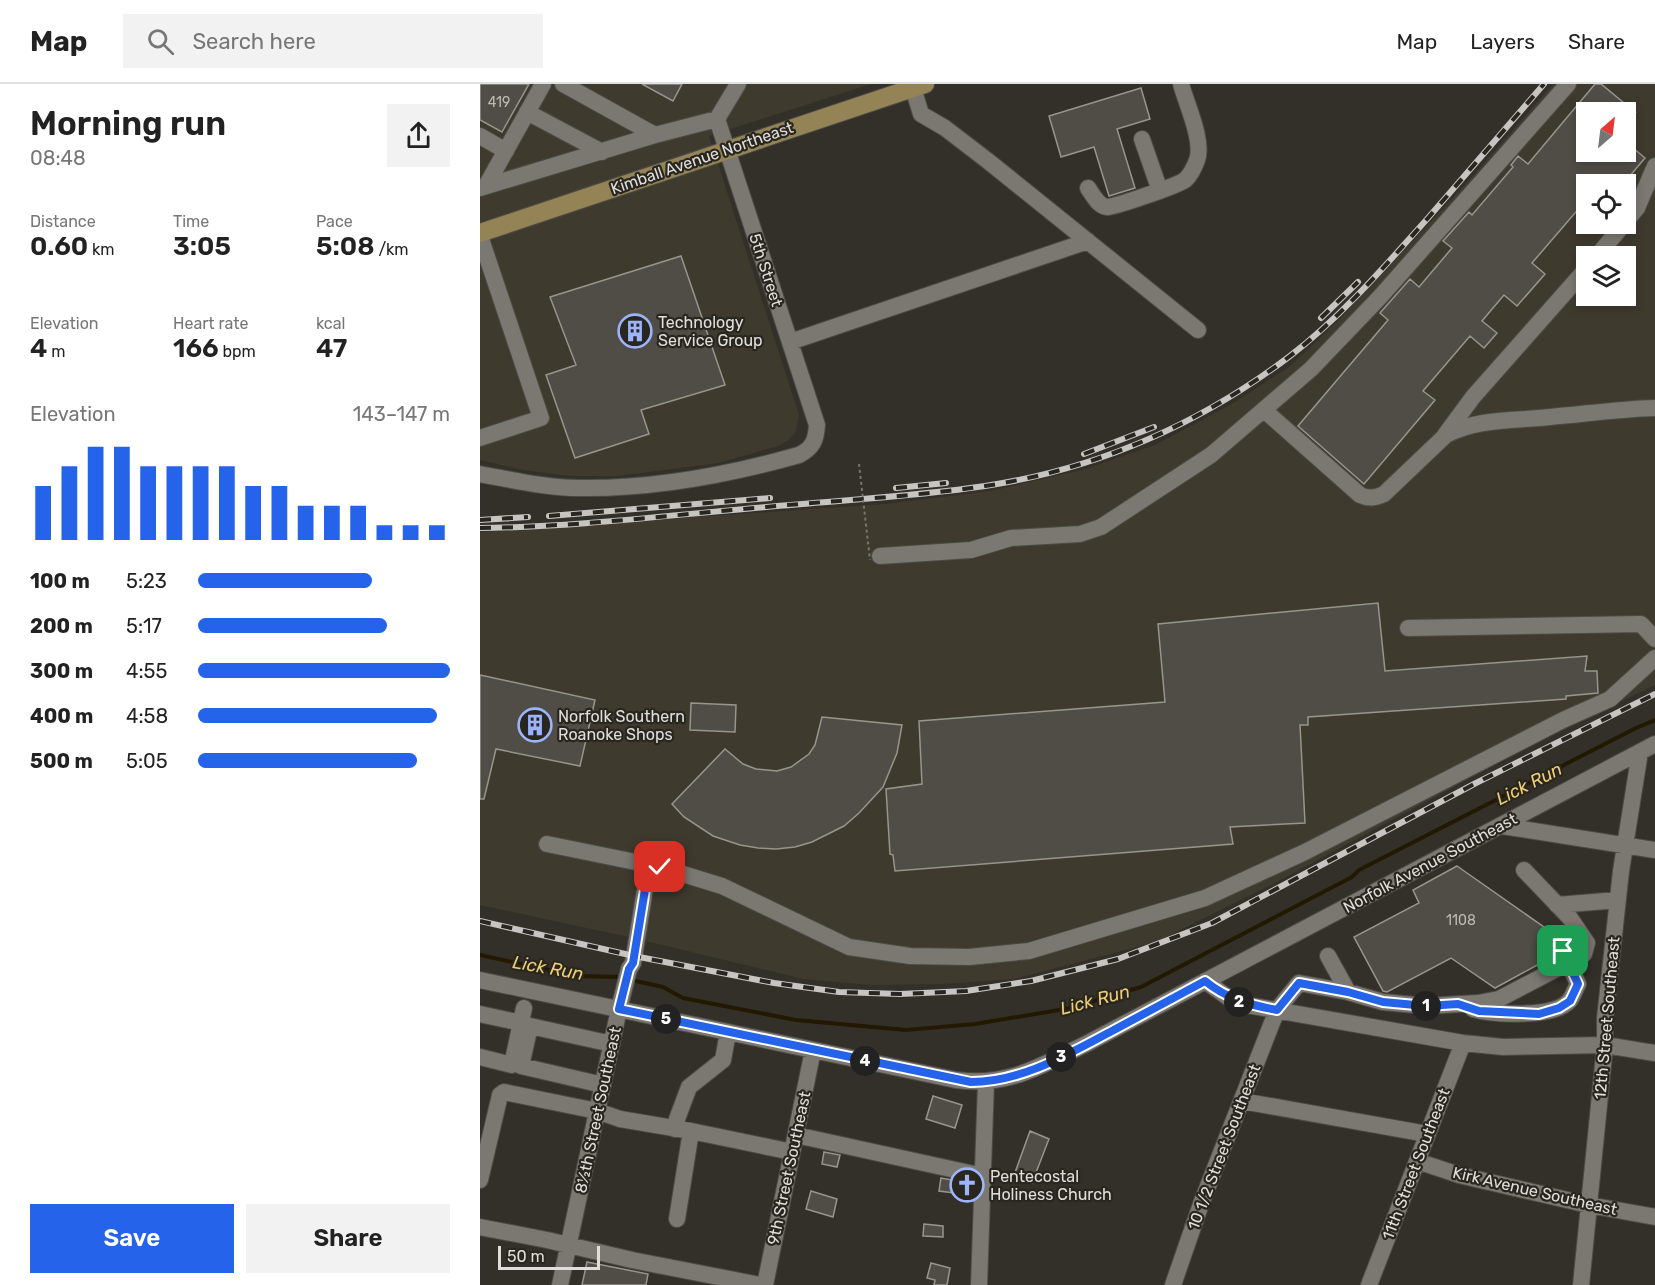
<!DOCTYPE html>
<meta charset="utf-8">
<style>
body{margin:0;font-family:Rubik,sans-serif;background:#f2f2f2;color:#222;height:100vh;display:flex;flex-direction:column;font-size:22px;white-space:nowrap}
*{box-sizing:border-box;margin:0}
p{font-size:20px;color:#767676}
.icon{flex:none;width:33px;height:33px;fill:none;stroke:currentColor;stroke-width:2;stroke-linecap:round;stroke-linejoin:round}
.map{position:relative;flex:1;overflow:hidden}
.side{display:flex;flex-direction:column;background:#fff;width:480px}
.side>*{flex:none}
.needle{width:39px;rotate:28deg}
.fabs{position:absolute;left:1096px;top:18px;display:grid;gap:12px}
.fabs a{display:grid;place-items:center;width:60px;height:60px;border-radius:0px;background:#fff;box-shadow:0 3px 9px #0003;font-size:30px}
.scale{position:absolute;left:18px;bottom:15px;width:102px;box-sizing:border-box;padding-left:6px;border:3px solid #e0deda;border-top:0;font-size:16px;line-height:21px;white-space:nowrap;color:#e0deda;-webkit-text-stroke:4px #292620;paint-order:stroke}
.pin{position:absolute;display:grid;place-items:center;width:51px;height:51px;color:#fff;margin:-26px;border-radius:12px;box-shadow:0 3px 9px #0006}
.km{position:absolute;width:30px;height:30px;margin:-15px;border-radius:50%;background:#222;color:#fff;font-size:16px;line-height:30px;text-align:center}
.round{display:grid;place-items:center;flex:none;width:63px;height:63px;border-radius:0px;background:#f2f2f2}
.summary{display:flex;align-items:center;justify-content:space-between;height:102px;padding:0 30px}
h1{font-size:33px;font-weight:600;line-height:45px}
.stats{display:grid;grid-template-columns:repeat(3,1fr);gap:9px;height:102px;padding:6px 30px}
.stats div{display:grid;align-content:center}
.stats b{font-size:26px;font-weight:600}
.stats small{font-size:16px;font-weight:400}
.stats p{font-size:16px}
.chart{height:168px;padding:12px 30px}
.chart p{display:flex;justify-content:space-between}
.chart svg{width:100%;height:108px;margin-top:6px;stroke:#2563eb;stroke-width:6}
.button{display:flex;gap:12px;margin-top:auto;padding:12px 30px}
.button a{flex:1;height:69px;border-radius:0px;background:#2563eb;color:#fff;font-size:24px;font-weight:600;line-height:69px;text-align:center}
.button a+a{background:#f2f2f2;color:#222}
ul{padding:0 30px;list-style:none;font-size:20px}
li{display:grid;grid-template-columns:96px 72px 1fr;align-items:center;height:45px}
li i{height:15px;border-radius:8px;background:#2563eb}
header{display:flex;align-items:center;gap:36px;box-sizing:border-box;height:84px;padding:0 30px;background:#fff;border-bottom:2px solid #e0e0e0}
header strong{font-size:28px}
nav{display:flex;gap:33px;margin-inline-start:auto;font-size:21px}
.search{width:420px;height:54px;background:#f2f2f2;display:flex;align-items:center;gap:15px;box-sizing:border-box;padding:0 21px;border-radius:0px;color:#767676;font-size:22px}
main{display:flex;flex:1;min-height:0}
.map>svg:first-child{display:block}
.built{fill:#3e3a2e;fill-rule:evenodd}
.lines{fill:none;stroke-linecap:round;stroke-linejoin:round}
.stream{stroke:#231900;stroke-width:4}
.building{fill:#4f4d46;stroke:#97958d;stroke-width:1.5}
.minor-casing{stroke:#4d4b47;stroke-width:18}
.major-casing{stroke:#4d4b47;stroke-width:20}
.minor{stroke:#7a7871;stroke-width:16}
.major{stroke:#938355;stroke-width:18}
.rail-casing{stroke:#c7c5c1;stroke-width:6}
.rail{stroke:#292620;stroke-width:4;stroke-dasharray:11;stroke-linecap:butt}
.path-bridge{stroke:#787570;stroke-width:2;stroke-dasharray:3 3;stroke-linecap:butt}
.route-casing{stroke:#fff;stroke-width:12}
.route{stroke:#2563eb;stroke-width:8}
.labels{text-anchor:middle;dominant-baseline:central;stroke-width:4.5;stroke-linejoin:round;paint-order:stroke}
.number-label{font-size:14px;fill:#bcbab5}
.street-label{font-size:16px;fill:#e0deda;stroke:#292620}
.poi-label{font-size:16px;fill:#e0deda;stroke:#292620;text-anchor:start}
.water-label{font-size:18px;font-style:italic;fill:#edce75;stroke:#292620}
</style>
<header>
<strong>Map</strong>
<div class="search"><svg class="icon" aria-label="search" viewBox="0 0 24 24"><circle cx="10" cy="10" r="6"/><path d="M15 15l6 6"/></svg>Search here</div>
<nav><a>Map</a><a>Layers</a><a>Share</a></nav>
</header>
<main>
<section class="side">
<div class="summary"><div><h1>Morning run</h1><p>08:48</p></div><a class="round"><svg class="icon" aria-label="share" viewBox="0 0 24 24"><path d="M12 15V3M7 8l5-5 5 5M5 13v7h14v-7"/></svg></a></div>
<div class="stats">
<div><p>Distance</p><b>0.60<small> km</small></b></div>
<div><p>Time</p><b>3:05</b></div>
<div><p>Pace</p><b>5:08<small> /km</small></b></div>
</div>
<div class="stats">
<div><p>Elevation</p><b>4<small> m</small></b></div>
<div><p>Heart rate</p><b>166<small> bpm</small></b></div>
<div><p>kcal</p><b>47</b></div>
</div>
<div class="chart"><p><span>Elevation</span>143–147 m</p>
<svg viewBox="0 0 160 44" preserveAspectRatio="none"><path d="M5 44V22M15 44V14M25 44V6M35 44V6M45 44V14M55 44V14M65 44V14M75 44V14M85 44V22M95 44V22M105 44V30M115 44V30M125 44V30M135 44V38M145 44V38M155 44V38"/></svg>
</div>
<ul>
<li><b>100 m</b>5:23<i style="width:69%"></i></li>
<li><b>200 m</b>5:17<i style="width:75%"></i></li>
<li><b>300 m</b>4:55<i style="width:100%"></i></li>
<li><b>400 m</b>4:58<i style="width:95%"></i></li>
<li><b>500 m</b>5:05<i style="width:87%"></i></li>
</ul>
<div class="button"><a>Save</a><a>Share</a></div>
</section>
<div class="map">
<svg width="1175" height="1201" viewBox="0 0 1175 1201">
<rect width="100%" height="100%" fill="#33302a"/>
<!-- built -->
<path class="built" d="M0 0H391L229 52 319 331 316 347 309 356 298 362 239 379 137 392H90L43 386 0 376Z
M1073 0H1175V601L1061 656 795 799 676 858 534 895 464 900 392 901 323 895 149 853 0 821V448L405 420 510 407 602 386 675 361 752 320 809 283 861 234 991 94ZM1107 28H1146V68H1107ZM1107 100H1146V140H1107ZM1107 172H1146V212H1107Z"/>
<g class="lines">
<!-- stream -->
<path class="stream" d="M0 871 97 892 141 893
M151 896 183 903 203 914 316 936 426 946 495 940 591 924 661 903 872 793 879 786 1156 644 1175 636"/>
</g>
<!-- building -->
<path class="building" d="M0 0H49L22 48 0 36Z
M162 0H202L193 17Z
M1115 0H1121L1155 28H1107V68H1146V58L1165 74 1143 100H1107V115L1052 179 1065 190 1037 222 1024 211 1002 237 1017 249 1004 264 990 252 943 307 955 316 884 400 818 342 908 236 900 229 930 195 939 203 972 164 963 157 989 128 992 131 1033 83 1031 81 1038 72 1048 80Z
M661 4 670 35 637 45 655 104 629 112 614 63 581 73 569 32Z
M201 172 245 301 161 326 169 350 95 374 66 291 96 281 70 213Z
M898 519 905 587 1107 572 1105 587H1117L1118 609 1086 612V615L828 633V641H820L825 739 750 743 753 760 415 787 413 771 410 770 406 705 442 700 439 637 685 618 678 540Z
M0 591 115 616 100 682 16 665 4 715H0Z
M211 619 256 621 255 648 210 646Z
M342 633 422 641 417 669 403 703 379 729 364 742 332 758 315 763 296 765 278 764 260 761 233 752 204 733 192 720 245 665 263 680 276 685 297 687 311 683 329 670 335 661Z
M977 782 1084 857 1078 858 1074 861V872L1015 904 971 874 907 908 903 907 874 853 939 819 933 806Z
M453 1012 482 1021 475 1044 446 1035Z
M550 1047 569 1055 552 1099 545 1096 544 1098 533 1094Z
M344 1068 360 1071 357 1083 342 1080Z
M461 1094 483 1098 482 1110 459 1107Z
M331 1107 357 1115 353 1133 326 1125Z
M444 1140 463 1142V1153L443 1152Z
M107 1178 168 1190 166 1201H102Z
M451 1179 470 1184 467 1201H454L455 1196 447 1194Z"/>
<g class="lines">
<defs>
<path id="minor" d="M83 0 175 51
M433 4 441 30 465 44 508 77 718 246
M47 28 122 68
M0 52 26 67
M662 55 680 107
M6 102 63 0
M0 104 175 51 237 35
M608 104C613 111 618 122 627 123 635 123 699 101 705 96 710 92 715 82 717 76 724 57 706 19 701 0
M1146 137 1157 124 1175 82
M0 152 61 334 0 354
M1117 172 1144 140
M310 258 608 157
M784 326 880 411C889 415 895 414 904 410L966 351C997 334 1036 337 1070 333 1105 330 1140 325 1175 324
M965 351 993 313 1107 184
M0 390C33 396 67 404 100 404 175 405 248 391 319 371 333 364 336 356 337 341L237 35 258 0
M400 472 491 466 531 454 600 450 621 443 731 371 831 285 900 213 1088 0
M928 544 1161 540 1175 555
M1022 742 1175 766
M67 760 180 783 242 802 369 863 430 872 489 873 549 867 725 814 825 768 1083 636 1130 615 1175 574
M1044 786 1090 834 1107 859 1104 870 1097 874
M1077 821 1138 816
M848 872 868 908
M0 896 476 996C529 1003 560 982 606 960L1175 660
M725 897 749 914 767 921 983 959 1023 963 1125 961 1175 969
M993 925C1013 931 1074 934 1089 917 1093 913 1095 905 1098 900L1083 867
M0 930 41 939
M0 973 32 981 44 924
M123 1001 41 982 50 942 132 960
M762 1017 947 1050
M195 1045 197 1035 209 1003 243 976 248 948
M316 1051 503 1092
M937 1077 979 1091 1109 1121 1175 1133
M0 1096 20 1011 24 1008 117 1027 140 1035 211 1047 312 1068
M197 1135 211 1047
M0 1143 67 1156 152 1176 280 1201
M80 1201 139 925 149 885 153 879 169 781
M285 1201 333 966
M499 1201 506 998
M693 1201 721 1120 797 926 819 899 868 908 903 918 946 922 998 919 1019 915 1084 881
M889 1201 983 959
M1101 1201 1125 961V934L1141 787 1160 668"/>
<path id="major" d="M0 149 445 0"/>
</defs>
<!-- minor casing -->
<use href="#minor" class="minor-casing"/>
<!-- major casing -->
<use href="#major" class="major-casing"/>
<!-- minor -->
<use href="#minor" class="minor"/>
<!-- major -->
<use href="#major" class="major"/>
<defs>
<path id="rail" d="M841 234 878 198
M604 370 674 343
M416 404 466 399
M69 432 290 414
M0 436 48 433
M0 444C95 443 191 431 286 423 359 416 432 413 505 402 617 385 720 340 810 272 862 232 905 182 948 134 987 89 1025 45 1064 0
M0 837 154 872 294 899 359 908 420 910 486 907 551 897 638 875 732 839 996 699 1175 610"/>
</defs>
<!-- rail casing -->
<use href="#rail" class="rail-casing"/>
<!-- rail -->
<use href="#rail" class="rail"/>
<!-- path-bridge -->
<path class="path-bridge" d="M379 380 390 476"/>
</g>
<g class="lines">
<defs>
<path id="route" d="M180 783 169 781 153 879 149 885 139 925 491 998C542 998 588 970 632 947 663 930 694 914 725 897 747 915 770 921 797 926L819 899 868 908 903 918 946 922 978 920 999 927 1059 930 1079 924 1090 917 1098 900 1083 867"/>
</defs>
<!-- route casing -->
<use href="#route" class="route-casing"/>
<!-- route -->
<use href="#route" class="route"/>
</g>
<!-- icons -->
<defs>
<symbol id="building-ring" viewBox="-11 -11 22 22"><circle r="9.5" fill="#292620" stroke="#9db4fd" stroke-width="1.5"/><path d="M-4-6H4V6H1V3H-1V6H-4ZM-2.5-4.3h1.7v1.8h-1.7ZM.8-4.3h1.7v1.8H.8ZM-2.5-1h1.7V.8h-1.7ZM.8-1h1.7V.8H.8Z" fill="#9db4fd"/></symbol>
<symbol id="church-ring" viewBox="-11 -11 22 22"><circle r="9.5" fill="#292620" stroke="#9db4fd" stroke-width="1.5"/><path d="M-1.2-6h2.4v3.5h3.3v2.4h-3.3V6h-2.4V-.1h-3.3v-2.4h3.3Z" fill="#9db4fd"/></symbol>
</defs>
<g fill-rule="evenodd">
<use href="#building-ring" x="136" y="228" width="38" height="38"/>
<use href="#building-ring" x="36" y="622" width="38" height="38"/>
<use href="#church-ring" x="468" y="1082" width="38" height="38"/>
</g>
<g class="labels">
<!-- number labels -->
<g class="number-label">
<text x="19" y="18">419</text>
<text x="981" y="836">1108</text>
</g>
<!-- street labels -->
<g class="street-label">
<text transform="translate(222 74) rotate(-19)">Kimball Avenue Northeast</text>
<text transform="translate(286 186) rotate(72)">5th Street</text>
<text transform="translate(950 779) rotate(-28)">Norfolk Avenue Southeast</text>
<text transform="translate(1127 934) rotate(-85)">12th Street Southeast</text>
<text transform="translate(118 1026) rotate(-78)">8½th Street Southeast</text>
<text transform="translate(744 1063) rotate(-69)">10 1/2 Street Southeast</text>
<text transform="translate(936 1080) rotate(-69)">11th Street Southeast</text>
<text transform="translate(309 1084) rotate(-78)">9th Street Southeast</text>
<text transform="translate(1055 1107) rotate(13)">Kirk Avenue Southeast</text>
</g>
<!-- poi labels -->
<g class="poi-label">
<text x="178" y="238">Technology<tspan x="178" dy="18">Service Group</tspan></text>
<text x="78" y="632">Norfolk Southern<tspan x="78" dy="18">Roanoke Shops</tspan></text>
<text x="510" y="1092">Pentecostal<tspan x="510" dy="18">Holiness Church</tspan></text>
</g>
<!-- water labels -->
<g class="water-label">
<text transform="translate(1049 700) rotate(-27)">Lick Run</text>
<text transform="translate(68 884) rotate(10)">Lick Run</text>
<text transform="translate(615 916) rotate(-15)">Lick Run</text>
</g>
</g>
</svg>
<div class="fabs">
<a><svg class="needle" viewBox="-14 -14 28 28"><path d="M0-13l5 13h-10z" fill="#e53935"/><path d="M0 13l5-13h-10z" fill="#767676"/></svg></a>
<a><svg class="icon" aria-label="locate" viewBox="0 0 24 24"><circle cx="12" cy="12" r="6"/><path d="M12 2v4M12 18v4M2 12h4M18 12h4"/></svg></a>
<a><svg class="icon" aria-label="layers" viewBox="0 0 24 24"><path d="M12 4l9 5-9 5-9-5zM3 14l9 5 9-5"/></svg></a>
</div>
<div class="scale">50 m</div>
<div class="pin" style="left:1083px;top:867px;background:#1e9e55"><svg class="icon" aria-label="arrive" viewBox="0 0 24 24"><path d="M6 21V4h12l-3 4 3 4H6"/></svg></div>
<div class="pin" style="left:180px;top:783px;background:#d93025"><svg class="icon" aria-label="check" viewBox="0 0 24 24"><path d="M5 12l5 5 9-10"/></svg></div>
<b class="km" style="left:946px;top:922px">1</b>
<b class="km" style="left:759px;top:918px">2</b>
<b class="km" style="left:581px;top:973px">3</b>
<b class="km" style="left:385px;top:977px">4</b>
<b class="km" style="left:186px;top:935px">5</b>
</div>
</main>
